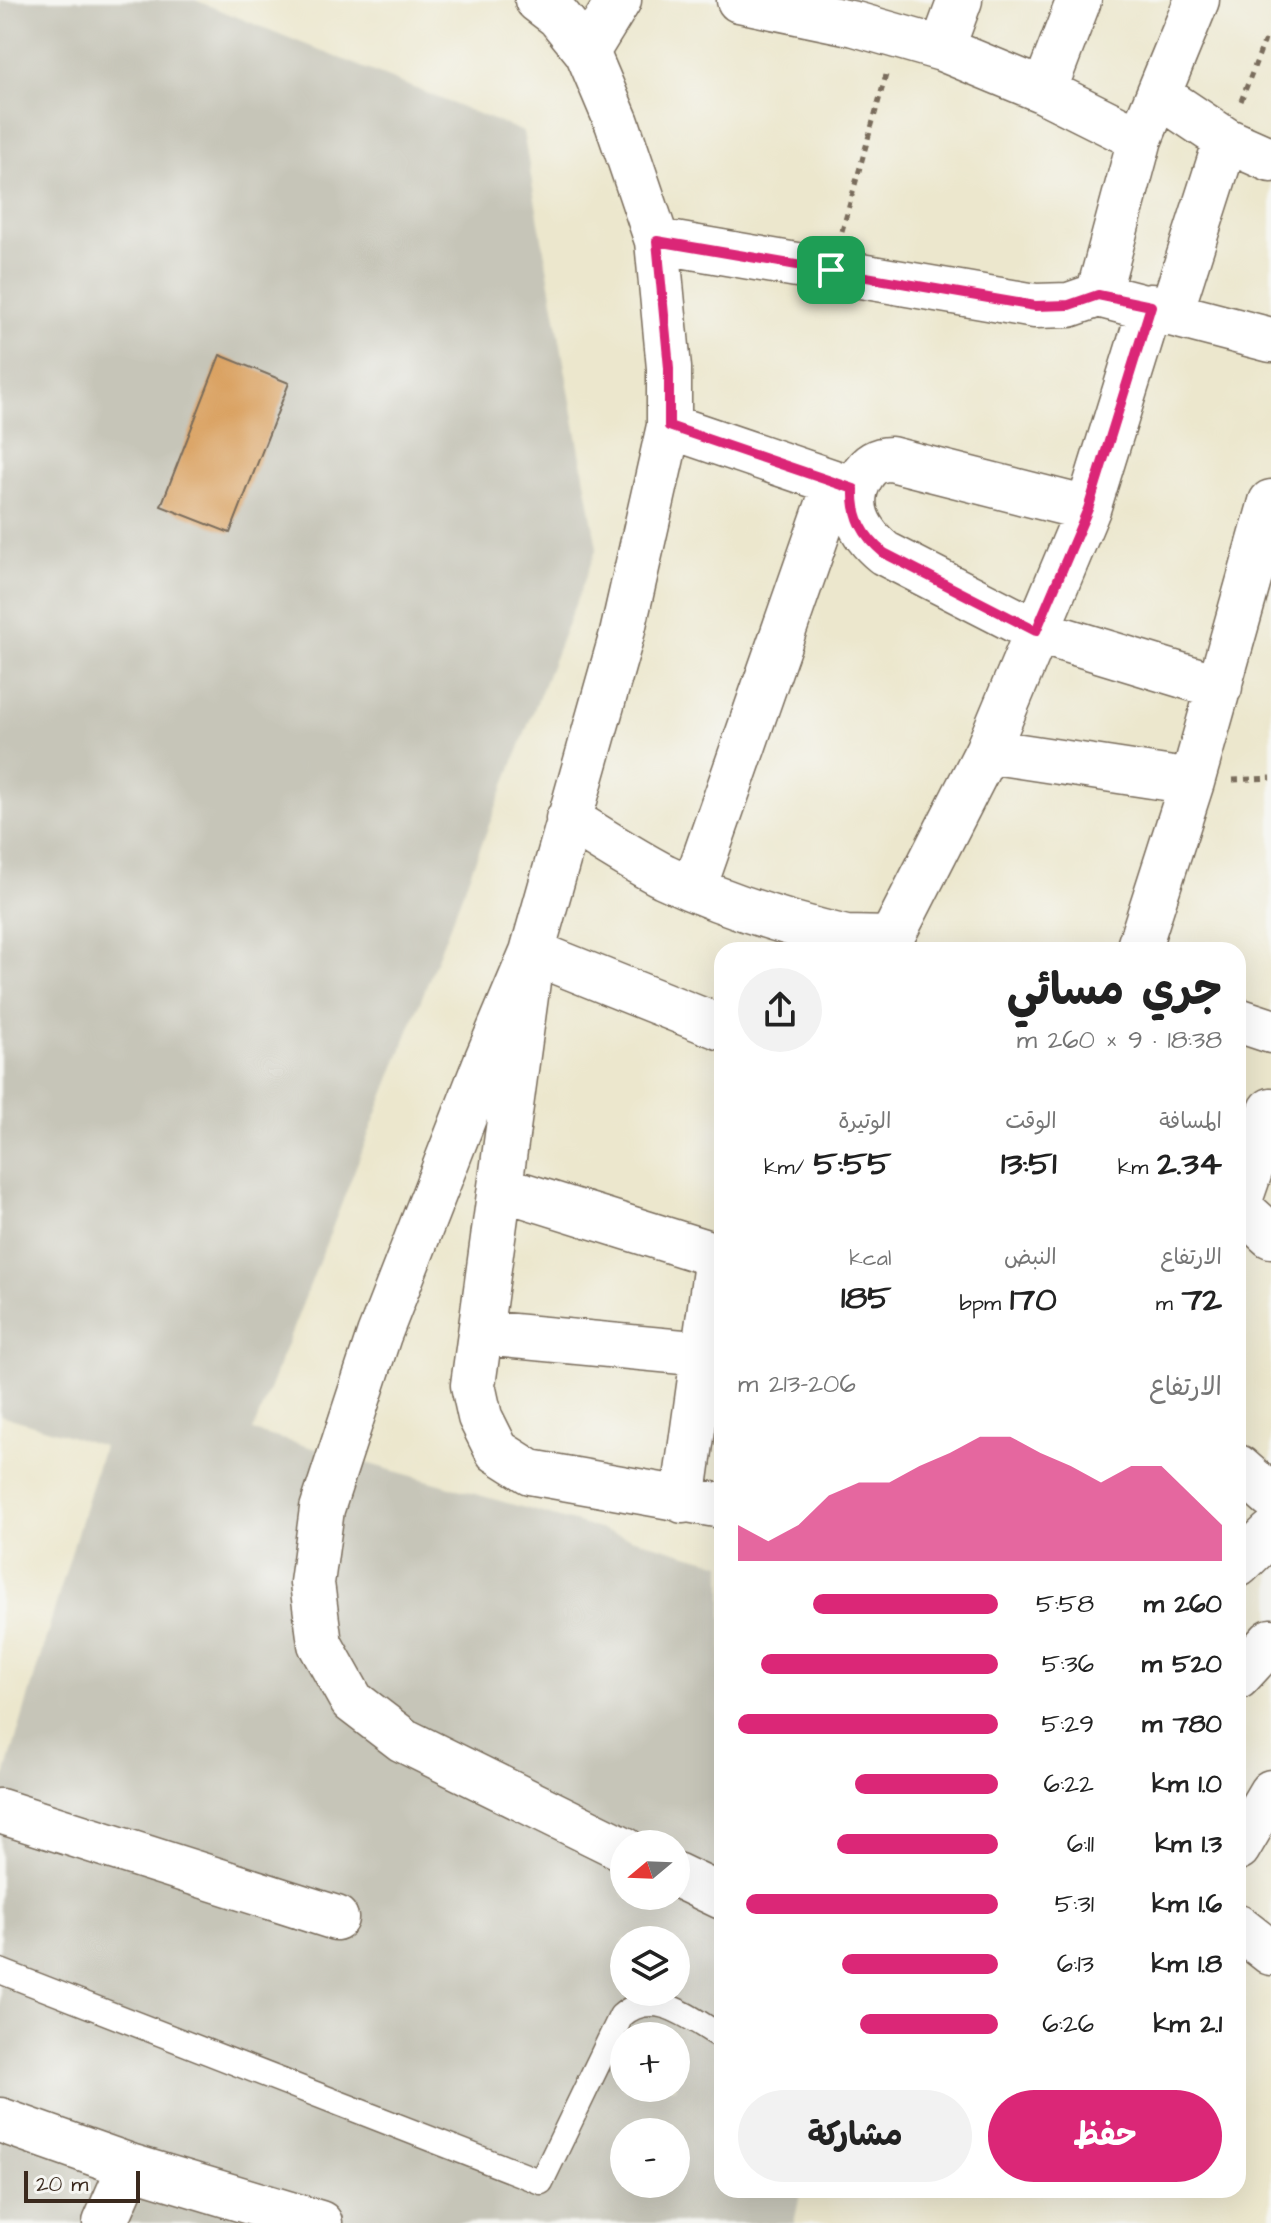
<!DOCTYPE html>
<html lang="ar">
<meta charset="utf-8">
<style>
body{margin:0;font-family:"Architects Daughter","Playpen Sans Arabic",sans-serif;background:#f2f2f2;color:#222;direction:rtl;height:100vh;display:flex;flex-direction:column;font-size:30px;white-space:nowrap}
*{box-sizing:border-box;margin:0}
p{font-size:26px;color:#767676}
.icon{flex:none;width:44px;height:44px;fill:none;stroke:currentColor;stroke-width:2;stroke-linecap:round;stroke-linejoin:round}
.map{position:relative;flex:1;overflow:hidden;direction:ltr}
.panel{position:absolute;left:714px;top:942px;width:532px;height:1256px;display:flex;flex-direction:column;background:#fff;border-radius:24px;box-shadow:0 8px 32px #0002;direction:rtl}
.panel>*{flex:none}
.needle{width:52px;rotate:251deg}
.buttons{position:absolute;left:610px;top:1830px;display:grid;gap:16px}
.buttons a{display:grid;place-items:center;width:80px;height:80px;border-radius:50%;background:#fff;box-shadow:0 8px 32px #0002;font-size:40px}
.scale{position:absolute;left:24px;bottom:20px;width:116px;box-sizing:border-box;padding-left:8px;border:4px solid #3b2a1e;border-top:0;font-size:22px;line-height:28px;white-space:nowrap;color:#3b2a1e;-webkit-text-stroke:6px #f6f6f2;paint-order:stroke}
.pin{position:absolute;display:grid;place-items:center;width:68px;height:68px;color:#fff;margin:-34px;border-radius:16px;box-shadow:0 4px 12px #0006}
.round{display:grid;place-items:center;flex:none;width:84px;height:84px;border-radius:42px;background:#f2f2f2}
.headline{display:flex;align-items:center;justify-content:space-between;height:136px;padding:0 24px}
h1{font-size:44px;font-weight:700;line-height:60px}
.figures{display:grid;grid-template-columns:repeat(3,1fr);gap:12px;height:136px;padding:8px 24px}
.figures div{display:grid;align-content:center}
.figures b{font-size:34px;font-weight:700}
.figures small{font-size:22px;font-weight:400}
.figures p{font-size:22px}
.chart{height:224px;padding:16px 24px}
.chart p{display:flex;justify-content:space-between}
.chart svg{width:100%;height:144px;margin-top:8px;fill:#db2777;opacity:.7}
.action{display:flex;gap:16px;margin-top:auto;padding:16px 24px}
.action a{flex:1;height:92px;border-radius:48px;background:#db2777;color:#fff;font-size:32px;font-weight:700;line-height:92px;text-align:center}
.action a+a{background:#f2f2f2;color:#222}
ul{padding:0 24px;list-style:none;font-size:26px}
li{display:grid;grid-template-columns:128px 96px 1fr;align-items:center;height:60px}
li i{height:20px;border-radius:10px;background:#db2777}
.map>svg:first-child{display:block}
.industrial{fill:#c6c5b8;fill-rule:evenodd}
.building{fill:#daa262}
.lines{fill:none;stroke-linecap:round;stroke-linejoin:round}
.lane-casing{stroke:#796c5b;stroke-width:27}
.street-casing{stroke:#796c5b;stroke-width:47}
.path{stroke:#796c5b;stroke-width:5;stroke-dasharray:6 6;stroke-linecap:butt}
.lane{stroke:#fff;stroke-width:24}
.street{stroke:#fff;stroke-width:44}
.route-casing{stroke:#fff;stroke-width:16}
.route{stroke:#db2777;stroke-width:10}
</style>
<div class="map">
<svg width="1271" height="2223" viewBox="0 0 1271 2223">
<rect width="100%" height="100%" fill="#f6f6f2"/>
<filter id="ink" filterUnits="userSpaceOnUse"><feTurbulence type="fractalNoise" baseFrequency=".0125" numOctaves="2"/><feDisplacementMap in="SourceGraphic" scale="16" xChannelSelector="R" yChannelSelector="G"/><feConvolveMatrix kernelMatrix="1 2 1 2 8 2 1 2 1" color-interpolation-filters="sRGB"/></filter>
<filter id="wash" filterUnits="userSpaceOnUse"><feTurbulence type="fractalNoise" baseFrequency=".006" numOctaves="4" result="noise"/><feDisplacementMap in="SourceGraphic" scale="32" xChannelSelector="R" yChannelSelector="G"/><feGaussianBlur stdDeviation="1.8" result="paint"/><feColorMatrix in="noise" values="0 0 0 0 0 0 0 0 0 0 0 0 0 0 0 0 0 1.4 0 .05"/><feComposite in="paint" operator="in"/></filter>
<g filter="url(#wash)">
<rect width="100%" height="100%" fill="#ece7cd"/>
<!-- industrial -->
<path class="industrial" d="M0 0H195L523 132 597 548 253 1431 722 1564V2190H801L794 2223H0V1793L103 1446 0 1415ZM624 1844H676V1896H624ZM624 1940H676V1992H624ZM624 2036H676V2088H624ZM624 2132H676V2184H624Z"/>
<g id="blocks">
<!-- building -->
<path class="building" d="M220 355 289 383 230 533 161 506Z"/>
</g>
</g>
<g filter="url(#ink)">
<use href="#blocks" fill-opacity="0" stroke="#796c5b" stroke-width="2"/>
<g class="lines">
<defs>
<path id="lane" d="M0 1971 541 2182 621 2016C654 1986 691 2019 722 2037"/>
<path id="street" d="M537 0 558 16 587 52 617 123 657 241 669 368V426L622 634 532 952 486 1061 379 1335 322 1509 312 1583 320 1644 352 1701 403 1740 624 1849
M739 0 855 24 942 49 1044 91 1140 139
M942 49 960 0
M587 52 619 0
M1044 91 1079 0
M1159 95 1226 140 1271 160
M657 241 1035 306 1069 305 1098 295 1271 340
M1098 295 1140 139 1197 0
M1171 312 1226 140
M669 426 854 489
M1088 509 891 459C876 459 868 465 861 477 844 506 861 534 884 553L1036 631 1220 687
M987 751 1192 782
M568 819C600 838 631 859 664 876 723 904 783 923 846 938
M694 888 835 484
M842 950 846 938 891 939 987 751 1088 509 1151 306
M1138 950 1192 782 1271 502
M1238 1020 1271 1031
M722 1028 532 952 473 1385 480 1417 497 1451 530 1472 722 1506
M1271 1110 1238 1206 1271 1236
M501 1188 722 1257
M482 1333 704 1354
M1238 1467 1271 1496
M683 1501 717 1256
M1238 1565 1271 1533
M1238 1677 1271 1641
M0 1811 336 1918
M1238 1848 1271 1792
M676 1875 722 1897
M1238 1927 1271 1953
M0 2120 130 2166 320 2223
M105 2223 130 2166"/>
</defs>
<!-- lane casing -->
<use href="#lane" class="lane-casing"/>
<!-- street casing -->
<use href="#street" class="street-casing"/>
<!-- path -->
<path class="path" d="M1241 101 1264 42 1271 44
M842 231 886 75
M1233 780 1271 778"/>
<!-- lane -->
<use href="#lane" class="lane"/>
<!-- street -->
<use href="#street" class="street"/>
</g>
</g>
<g class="lines" filter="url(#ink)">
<defs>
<path id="route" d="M657 241 1035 306 1069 305 1098 295 1151 306 1088 509 1036 631 884 553C863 536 853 517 854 489L669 426V368Z"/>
</defs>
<!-- route casing -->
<use href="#route" class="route-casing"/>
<!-- route -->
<use href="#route" class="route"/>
</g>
</svg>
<div class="buttons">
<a><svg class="needle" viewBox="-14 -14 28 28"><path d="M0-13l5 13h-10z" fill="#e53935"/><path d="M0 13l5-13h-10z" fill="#767676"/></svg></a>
<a><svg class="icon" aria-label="layers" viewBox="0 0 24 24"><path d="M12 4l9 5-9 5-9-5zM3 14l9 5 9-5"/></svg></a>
<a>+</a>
<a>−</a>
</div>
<div class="scale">20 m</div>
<div class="pin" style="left:831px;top:270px;background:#1e9e55"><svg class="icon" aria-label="arrive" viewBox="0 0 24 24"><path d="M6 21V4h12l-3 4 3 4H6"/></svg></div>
<section class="panel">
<div class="headline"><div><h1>جري مسائي</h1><p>18:38 · 9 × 260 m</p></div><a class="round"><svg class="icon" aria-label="share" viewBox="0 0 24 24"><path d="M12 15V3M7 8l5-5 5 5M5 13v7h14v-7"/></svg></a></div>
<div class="figures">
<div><p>المسافة</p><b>2.34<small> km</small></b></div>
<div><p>الوقت</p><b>13:51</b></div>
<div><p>الوتيرة</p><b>5:55<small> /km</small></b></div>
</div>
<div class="figures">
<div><p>الارتفاع</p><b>72<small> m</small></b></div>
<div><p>النبض</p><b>170<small> bpm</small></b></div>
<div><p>kcal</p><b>185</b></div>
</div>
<div class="chart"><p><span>الارتفاع</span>206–213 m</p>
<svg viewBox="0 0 160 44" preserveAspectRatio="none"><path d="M0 44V33L10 38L20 33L30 24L40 20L50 20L60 15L70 11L80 6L90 6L100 11L110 15L120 20L130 15L140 15L150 24L160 33V44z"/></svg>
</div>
<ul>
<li><b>260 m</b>5:58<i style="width:71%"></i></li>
<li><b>520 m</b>5:36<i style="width:91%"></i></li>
<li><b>780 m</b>5:29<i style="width:100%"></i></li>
<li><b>1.0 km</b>6:22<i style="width:55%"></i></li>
<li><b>1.3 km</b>6:11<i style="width:62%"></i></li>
<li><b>1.6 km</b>5:31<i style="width:97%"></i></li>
<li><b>1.8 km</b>6:13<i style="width:60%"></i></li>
<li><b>2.1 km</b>6:26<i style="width:53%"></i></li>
</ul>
<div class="action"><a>حفظ</a><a>مشاركة</a></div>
</section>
</div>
